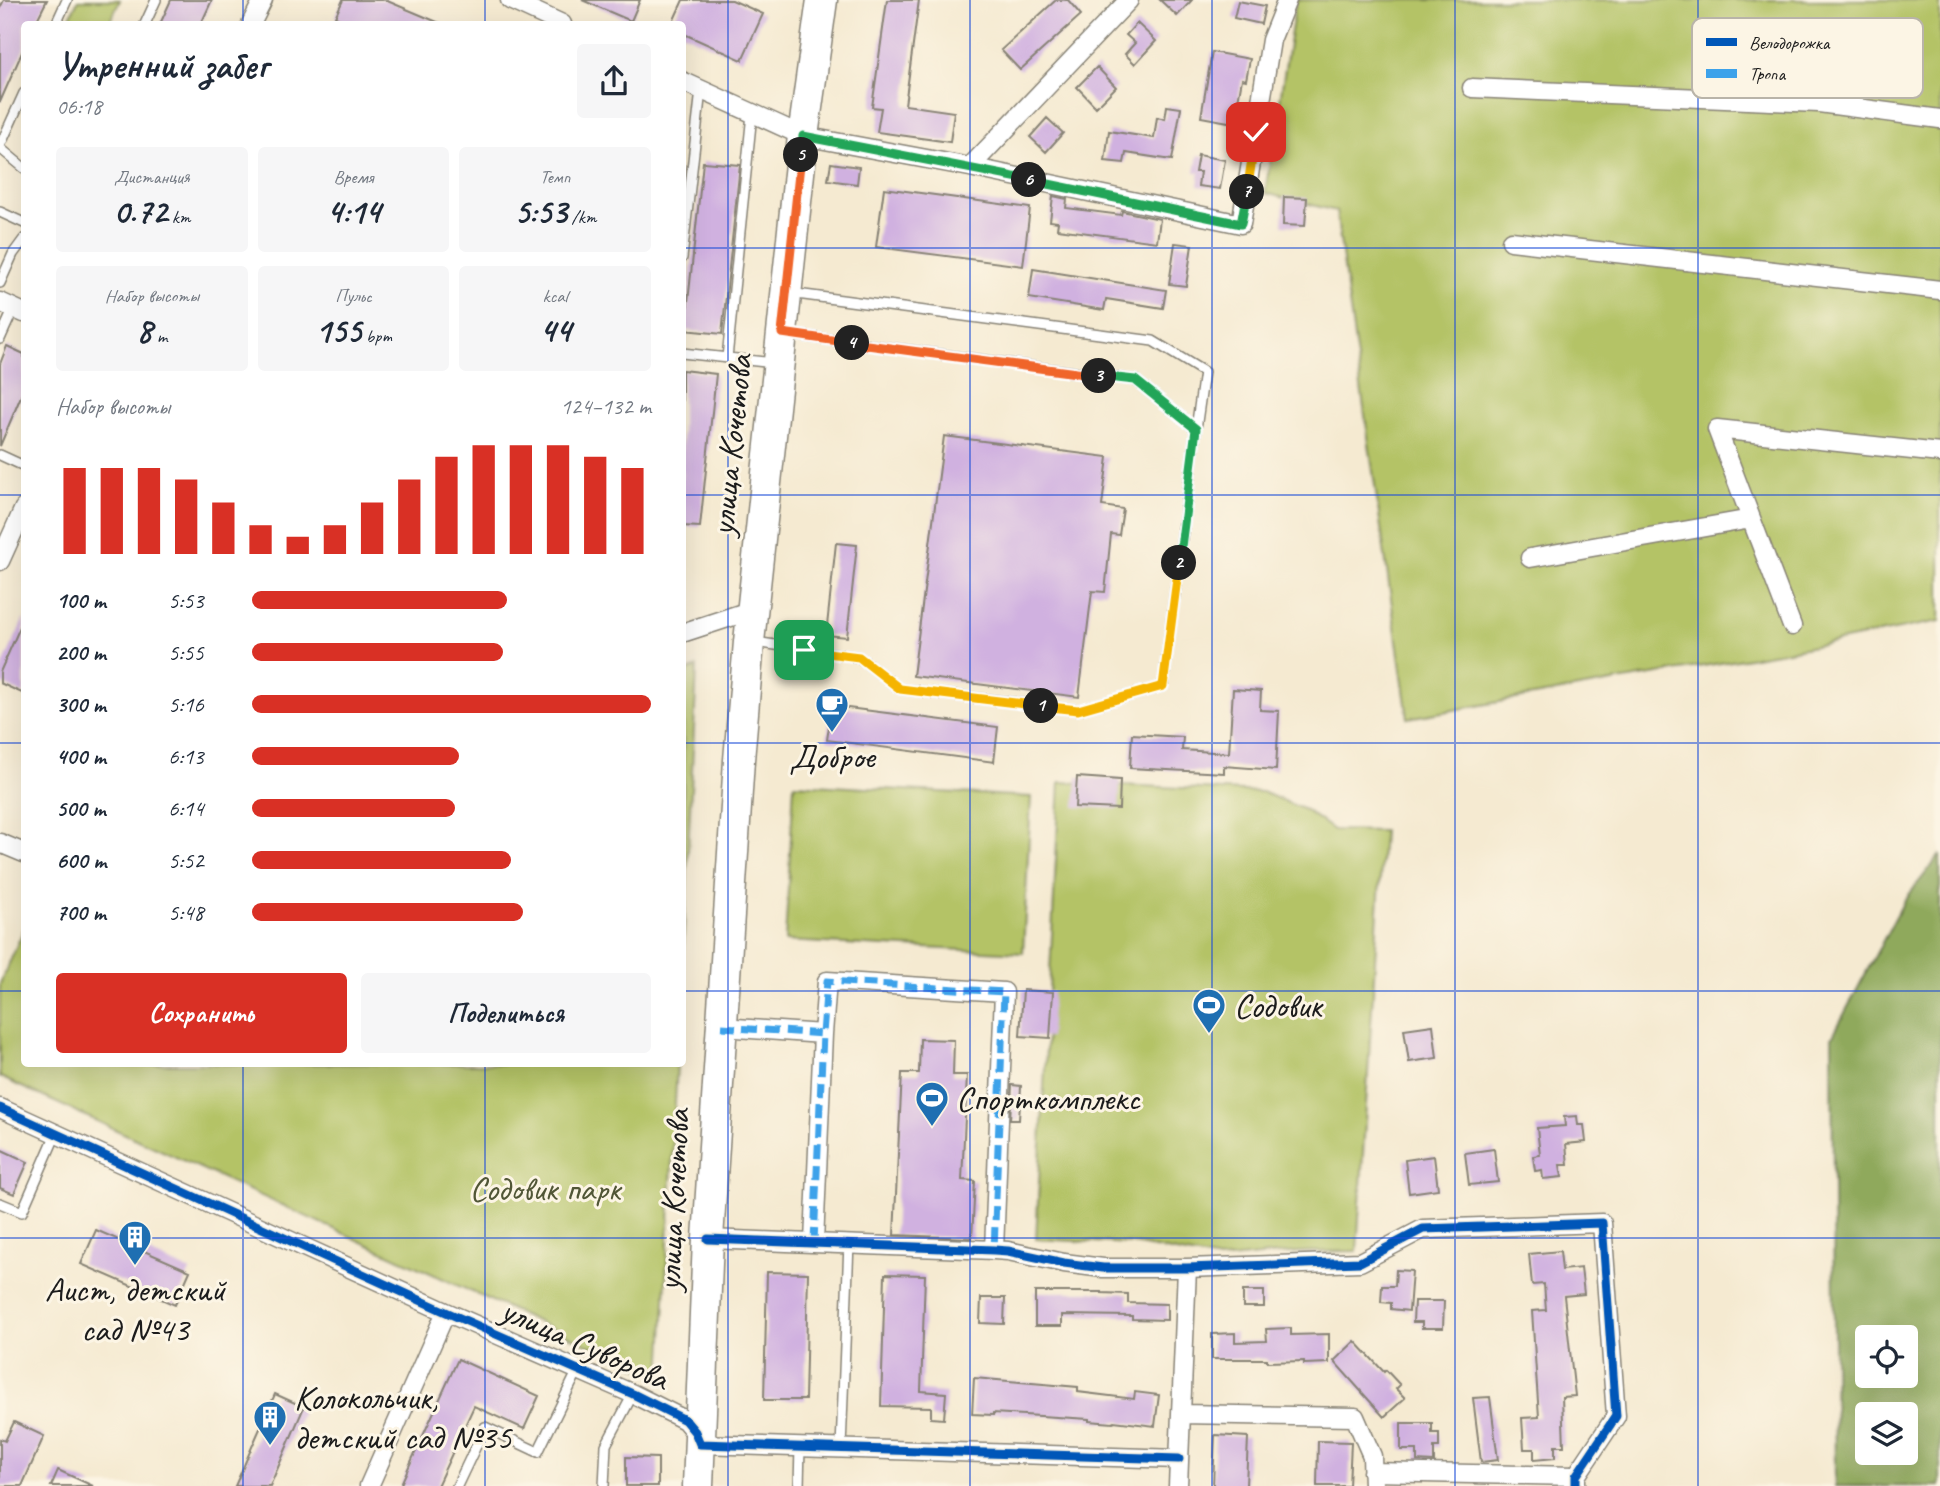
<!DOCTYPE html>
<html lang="ru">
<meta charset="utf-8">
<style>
body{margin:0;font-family:Caveat,sans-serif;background:#f6f6f7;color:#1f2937;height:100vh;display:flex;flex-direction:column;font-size:26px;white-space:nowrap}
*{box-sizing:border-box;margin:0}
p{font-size:23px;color:#747a83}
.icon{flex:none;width:38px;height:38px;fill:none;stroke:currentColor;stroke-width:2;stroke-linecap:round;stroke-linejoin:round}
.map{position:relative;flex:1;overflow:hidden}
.panel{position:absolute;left:21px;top:21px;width:665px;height:1046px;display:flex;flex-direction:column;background:#fff;border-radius:7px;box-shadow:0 7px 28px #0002}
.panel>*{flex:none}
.tools{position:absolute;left:1855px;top:1325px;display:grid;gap:14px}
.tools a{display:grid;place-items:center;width:63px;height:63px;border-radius:7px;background:#fff;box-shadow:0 7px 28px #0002;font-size:35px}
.pin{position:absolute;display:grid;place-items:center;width:60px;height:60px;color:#fff;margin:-30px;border-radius:14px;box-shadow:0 4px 10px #0006}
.km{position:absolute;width:35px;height:35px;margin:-18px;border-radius:50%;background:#222;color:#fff;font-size:19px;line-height:35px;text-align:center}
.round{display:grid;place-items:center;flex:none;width:74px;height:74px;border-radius:7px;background:#f6f6f7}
.overview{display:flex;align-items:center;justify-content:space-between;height:119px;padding:0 35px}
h1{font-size:38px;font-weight:600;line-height:52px}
.metrics{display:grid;grid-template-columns:repeat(3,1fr);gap:10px;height:119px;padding:7px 35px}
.metrics div{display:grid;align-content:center;border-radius:7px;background:#f6f6f7;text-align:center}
.metrics b{font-size:35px;font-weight:600}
.metrics small{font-size:19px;font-weight:400}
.metrics p{font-size:19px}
.chart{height:196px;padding:14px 35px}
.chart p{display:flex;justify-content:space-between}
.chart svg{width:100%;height:126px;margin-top:7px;stroke:#d93025;stroke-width:6}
.action{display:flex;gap:14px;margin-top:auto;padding:14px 35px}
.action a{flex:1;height:80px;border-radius:7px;background:#d93025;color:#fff;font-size:28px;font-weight:600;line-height:80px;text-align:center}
.action a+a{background:#f6f6f7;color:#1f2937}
ul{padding:0 35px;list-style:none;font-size:23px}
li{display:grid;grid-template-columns:112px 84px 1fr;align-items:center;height:52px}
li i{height:18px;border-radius:9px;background:#d93025}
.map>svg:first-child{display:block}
.green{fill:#b4c366;stroke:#687041;stroke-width:2}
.forest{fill:#8fa95b;stroke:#56623c;stroke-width:2;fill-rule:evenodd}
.building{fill:#d0b1e0}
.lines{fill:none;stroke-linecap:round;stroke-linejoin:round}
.service-casing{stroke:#888376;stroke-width:12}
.minor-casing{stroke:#888376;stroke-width:21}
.primary-casing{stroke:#888376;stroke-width:33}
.service{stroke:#fff;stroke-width:9}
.minor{stroke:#fff;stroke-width:18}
.primary{stroke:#fff;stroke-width:30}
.quiet{stroke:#3da2ea;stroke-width:7;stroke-dasharray:14 7;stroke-linecap:butt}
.cycleway-casing{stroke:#fcf5e5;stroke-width:13}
.cycleway{stroke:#0057b8;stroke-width:9}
.split-1-casing{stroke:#fff;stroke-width:14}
.split-2-casing{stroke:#fff;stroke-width:14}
.split-3-casing{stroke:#fff;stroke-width:14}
.split-4-casing{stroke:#fff;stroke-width:14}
.split-5-casing{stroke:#fff;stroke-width:14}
.split-6-casing{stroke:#fff;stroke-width:14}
.split-7-casing{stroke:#fff;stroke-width:14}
.split-8-casing{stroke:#fff;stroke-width:14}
.split-1{stroke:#f5b400;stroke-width:9}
.split-2{stroke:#f5b400;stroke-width:9}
.split-3{stroke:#22a559;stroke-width:9}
.split-4{stroke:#f0652b;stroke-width:9}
.split-5{stroke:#f0652b;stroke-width:9}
.split-6{stroke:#22a559;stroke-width:9}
.split-7{stroke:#22a559;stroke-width:9}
.split-8{stroke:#f5b400;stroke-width:9}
.grid{fill:none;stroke:#1d4ed8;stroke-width:2;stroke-opacity:0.55}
.labels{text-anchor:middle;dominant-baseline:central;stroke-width:6;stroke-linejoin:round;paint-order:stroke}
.street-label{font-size:35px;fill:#1c1c1c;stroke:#fcf5e5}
.poi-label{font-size:35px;fill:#1c1c1c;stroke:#fcf5e5;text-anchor:start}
.park-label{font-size:35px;fill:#515636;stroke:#fcf5e5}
.key{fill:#fcf5e5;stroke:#b9b4a9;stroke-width:2}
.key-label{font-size:19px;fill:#1c1c1c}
</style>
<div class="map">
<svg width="1940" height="1486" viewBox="0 0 1940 1486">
<rect width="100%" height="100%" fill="#fcf5e5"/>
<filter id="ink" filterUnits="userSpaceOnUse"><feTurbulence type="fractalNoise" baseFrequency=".0143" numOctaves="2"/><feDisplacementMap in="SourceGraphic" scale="14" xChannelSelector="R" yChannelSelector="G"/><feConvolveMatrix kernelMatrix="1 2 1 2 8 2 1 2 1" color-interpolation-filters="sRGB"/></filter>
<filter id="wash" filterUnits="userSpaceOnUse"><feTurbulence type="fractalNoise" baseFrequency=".00686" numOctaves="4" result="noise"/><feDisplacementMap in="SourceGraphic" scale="28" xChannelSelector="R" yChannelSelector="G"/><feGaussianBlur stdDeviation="1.57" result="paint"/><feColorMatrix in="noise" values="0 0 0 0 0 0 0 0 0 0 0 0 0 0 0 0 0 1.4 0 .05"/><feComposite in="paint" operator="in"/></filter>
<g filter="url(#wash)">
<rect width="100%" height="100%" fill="#f5ead1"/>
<!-- green -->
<path class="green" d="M78 0H120L109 24H86L70 17Z
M1296 0H1940V621L1794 650 1408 718 1336 211 1265 193Z
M697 667 683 954V673Z
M1060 782 1262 792 1305 810 1333 830 1383 831 1357 1251 1300 1252 1219 1260 1133 1244 1036 1239Z
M794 784 1031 797 1023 953 785 941Z
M24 929V1064H677L661 1378 0 1077V984Z"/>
<!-- forest -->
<path class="forest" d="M1940 855V1486H1835L1832 1037 1904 901ZM1867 1337H1906V1376H1867ZM1867 1414H1906V1452H1867Z"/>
<g id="blocks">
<!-- building -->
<path class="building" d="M4 0H47L35 24H24V48L0 102V8Z
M171 0H212L201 24H160Z
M343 0H385L442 24H351L335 17Z
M582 0H640L631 21Z
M683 0H732L763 14 742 60 682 33V24H672Z
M887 0H919L905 105 954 112 950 142 877 132 881 108 872 107Z
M1056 0H1068L1081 15 1020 70 1001 50Z
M1160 0H1192L1177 16Z
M1238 1 1265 6 1261 24 1234 18Z
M1137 23 1156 41 1135 64 1125 54 1135 43 1126 35Z
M1212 52 1250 59 1246 80 1242 79 1234 123 1201 117Z
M1097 67 1116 87 1096 107 1077 87Z
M1167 106 1181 108 1172 160 1126 153 1124 163 1105 161 1109 131 1154 138 1157 117 1165 119Z
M1047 118 1063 133 1046 152 1030 137Z
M1198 155 1225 160 1220 189 1198 186 1200 172H1195Z
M703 162 740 165 722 334 685 330Z
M831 163 859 167 857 184 828 180Z
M884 188 1030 208 1023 266 876 247Z
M1053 196 1067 199 1066 208 1121 215 1122 211 1160 219 1157 242 1057 229 1058 222 1050 221Z
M1284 197 1307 198 1305 226 1283 225Z
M1175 243 1192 245 1186 286 1169 284Z
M1033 269 1166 290 1163 308 1106 299 1104 310 1029 298Z
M7 346 24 354V389L0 446V364Z
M682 370 716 374 700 527 682 526Z
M944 436 1108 457 1102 506 1123 509 1119 535 1111 534 1105 592 1092 591 1079 697 913 676Z
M836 543 857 545 847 637 826 635Z
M24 618V694L0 683V672Z
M1233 689 1261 691 1260 710 1279 711 1276 770 1224 766V773L1130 768 1132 734 1183 737 1182 750 1229 753Z
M832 706 998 727 994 762 827 740Z
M1077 777 1120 780 1119 809 1075 807Z
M1023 990 1053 992 1050 1038 1020 1036Z
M1433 1025 1437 1058 1409 1062 1404 1029Z
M920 1039 954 1040 953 1075H967L962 1180 975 1181 972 1238 894 1235 902 1073H919Z
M1012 1085 1021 1086 1019 1120H1010Z
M1577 1116 1578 1125H1584L1586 1142 1566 1144 1568 1165H1560L1562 1177 1543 1179 1542 1170 1535 1171 1533 1156 1540 1155 1537 1128 1565 1126 1564 1117Z
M0 1149 28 1162 14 1194 0 1188Z
M1494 1149 1498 1182 1469 1185 1465 1153Z
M1434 1156 1438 1189 1409 1193 1405 1160Z
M96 1230 190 1271 175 1305 81 1264Z
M1560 1251 1562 1270 1581 1268 1584 1294 1564 1296 1575 1396 1562 1397 1564 1446H1555V1458L1534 1460V1449H1524L1522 1418 1539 1417 1532 1311 1546 1310 1544 1284 1532 1285 1529 1254Z
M1396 1270 1412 1271 1409 1311 1391 1309V1303L1381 1302 1382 1286H1395Z
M767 1272 808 1273 805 1400H764Z
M885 1274 925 1275 921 1391 946 1393 944 1419 931 1418V1407L881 1406Z
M1243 1291H1264V1307H1243Z
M1035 1292H1102V1293L1128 1294V1303L1167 1304V1320L1132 1319V1316L1062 1315V1326H1035Z
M981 1298H1005L1004 1324 980 1323Z
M1414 1301H1444L1443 1328H1422V1322H1413Z
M1291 1328V1335L1329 1334V1363L1304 1364V1361L1267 1362V1359H1212V1334L1235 1333V1342L1267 1341 1266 1329Z
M1355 1341 1384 1372 1386 1370 1400 1385 1396 1389 1405 1398 1384 1417 1334 1361Z
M458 1359 539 1396 524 1429 474 1406 437 1486H400Z
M974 1378 1078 1387V1392L1134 1399 1135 1392 1159 1395 1155 1426 1114 1421 1113 1423 1089 1421V1419L993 1413V1415L972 1414Z
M275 1394 304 1407 270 1486H235Z
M1490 1397 1498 1460 1481 1462 1473 1398Z
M14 1422 44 1436 22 1486H0V1439L5 1441Z
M1401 1423H1432V1433H1439V1447H1434V1462L1417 1461V1450H1401Z
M1215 1435 1248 1437 1246 1486H1213Z
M1318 1441 1351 1442 1349 1486H1317Z
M626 1457 658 1458V1486H626Z
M58 1470 93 1486H51Z"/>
</g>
</g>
<g filter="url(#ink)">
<use href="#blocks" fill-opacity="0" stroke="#888376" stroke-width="2"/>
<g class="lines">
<defs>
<path id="service" d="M56 24 67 0
M145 24 156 0
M0 146 24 93
M0 148 24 168
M0 212 24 223
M682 258 701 90
M0 283 13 254 24 239
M789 293 1153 341 1204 372 1196 429
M0 339 14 308
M682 353 774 363
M727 358 752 114
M0 455 24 466
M754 642 859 657 900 689 1078 710 1163 686 1196 429 1135 380 787 334
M0 1203 22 1212 56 1134
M841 1448 849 1243
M457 1486 485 1427 538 1452 578 1370
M604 1486 606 1445 633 1394
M799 1486 800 1447"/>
<path id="minor" d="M510 0 562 24
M251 24 263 0
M682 81 803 136 970 167 1241 224 1271 40 1287 0
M1472 88 1819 103 1940 119
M970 167 1129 0
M1511 241 1940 290
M0 302 24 313
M1530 558 1751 519
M0 561 24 508
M1792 626 1717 429 1940 453
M682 633 752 610
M0 843 24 853
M722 1027 823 1034 827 981 1004 992 994 1250
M0 1108 446 1312 633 1394 685 1420 695 1432 700 1444 1179 1459
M708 1239 994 1250 1008 1251 1064 1263 1103 1268H1187L1360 1262 1423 1229 1602 1223 1616 1416 1576 1476V1486
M814 1242 823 1034
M1181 1414 1355 1417 1372 1456 1373 1486
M1372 1472 1576 1476
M369 1486 446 1312
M1178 1486 1187 1268"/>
<path id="primary" d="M698 1486 708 1239 739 760 749 642 803 136 822 0"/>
</defs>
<!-- service casing -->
<use href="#service" class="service-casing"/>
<!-- minor casing -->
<use href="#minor" class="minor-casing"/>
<!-- primary casing -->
<use href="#primary" class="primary-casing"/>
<!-- service -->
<use href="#service" class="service"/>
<!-- minor -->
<use href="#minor" class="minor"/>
<!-- primary -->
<use href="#primary" class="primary"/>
<!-- quiet -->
<path class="quiet" d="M722 1027 823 1034 827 981 1004 992 994 1250
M814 1242 823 1034"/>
<defs>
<path id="cycleway" d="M0 1108 446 1312 633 1394 685 1420 695 1432 700 1444 1179 1459
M708 1239 994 1250 1008 1251 1064 1263 1103 1268H1187L1360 1262 1423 1229 1602 1223 1616 1416 1576 1476V1486"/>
</defs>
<!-- cycleway casing -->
<use href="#cycleway" class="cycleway-casing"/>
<!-- cycleway -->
<use href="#cycleway" class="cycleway"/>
</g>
</g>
<g class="lines" filter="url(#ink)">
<defs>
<path id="split-1" d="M804 650 859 657 900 689 1041 706"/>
<path id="split-2" d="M1041 706 1078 710 1163 686 1179 563"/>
<path id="split-3" d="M1099 376 1135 380 1196 429 1179 563"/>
<path id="split-4" d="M852 343 1099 376"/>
<path id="split-5" d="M801 155 782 333 852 343"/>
<path id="split-6" d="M801 155 803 136 1029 180"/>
<path id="split-7" d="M1029 180 1241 224 1247 192"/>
<path id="split-8" d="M1247 192 1256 132"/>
</defs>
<!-- split-1 casing -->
<use href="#split-1" class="split-1-casing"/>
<!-- split-2 casing -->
<use href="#split-2" class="split-2-casing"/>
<!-- split-3 casing -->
<use href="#split-3" class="split-3-casing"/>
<!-- split-4 casing -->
<use href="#split-4" class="split-4-casing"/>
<!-- split-5 casing -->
<use href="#split-5" class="split-5-casing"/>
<!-- split-6 casing -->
<use href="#split-6" class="split-6-casing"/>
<!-- split-7 casing -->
<use href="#split-7" class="split-7-casing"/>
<!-- split-8 casing -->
<use href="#split-8" class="split-8-casing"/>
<!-- split-1 -->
<use href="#split-1" class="split-1"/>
<!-- split-2 -->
<use href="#split-2" class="split-2"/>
<!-- split-3 -->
<use href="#split-3" class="split-3"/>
<!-- split-4 -->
<use href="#split-4" class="split-4"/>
<!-- split-5 -->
<use href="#split-5" class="split-5"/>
<!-- split-6 -->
<use href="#split-6" class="split-6"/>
<!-- split-7 -->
<use href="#split-7" class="split-7"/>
<!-- split-8 -->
<use href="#split-8" class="split-8"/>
</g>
<!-- grid -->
<path class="grid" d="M243 0V24M485 0V24M728 0V1486M970 0V1486M1212 0V1486M1455 0V1486M1698 0V1486M0 248H24M682 248H1940M0 495H24M682 495H1940M0 743H24M682 743H1940M0 991H24M682 991H1940M243 1064V1486M485 1064V1486M0 1238H1940"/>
<!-- icons -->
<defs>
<symbol id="cafe-pin" viewBox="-11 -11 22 30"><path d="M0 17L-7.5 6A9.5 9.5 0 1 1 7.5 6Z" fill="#1f6fb2" stroke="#fcf5e5"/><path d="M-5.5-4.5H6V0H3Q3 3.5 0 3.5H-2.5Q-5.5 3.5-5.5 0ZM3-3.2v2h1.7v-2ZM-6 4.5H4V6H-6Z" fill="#fff"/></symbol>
<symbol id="stadium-pin" viewBox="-11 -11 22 30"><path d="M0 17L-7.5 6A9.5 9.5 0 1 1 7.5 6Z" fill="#1f6fb2" stroke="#fcf5e5"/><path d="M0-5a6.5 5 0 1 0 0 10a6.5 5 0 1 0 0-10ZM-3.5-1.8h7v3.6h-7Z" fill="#fff"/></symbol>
<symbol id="building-pin" viewBox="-11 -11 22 30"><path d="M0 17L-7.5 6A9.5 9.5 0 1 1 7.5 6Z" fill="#1f6fb2" stroke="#fcf5e5"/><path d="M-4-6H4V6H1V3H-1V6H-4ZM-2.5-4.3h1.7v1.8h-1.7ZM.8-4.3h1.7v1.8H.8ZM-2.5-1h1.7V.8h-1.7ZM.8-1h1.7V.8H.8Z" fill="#fff"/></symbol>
</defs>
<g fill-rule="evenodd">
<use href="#cafe-pin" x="813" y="685" width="38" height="52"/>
<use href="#stadium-pin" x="1190" y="986" width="38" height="52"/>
<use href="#stadium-pin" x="913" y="1079" width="38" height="52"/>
<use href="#building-pin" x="116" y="1218" width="38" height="52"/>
<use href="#building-pin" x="251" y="1398" width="38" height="52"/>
</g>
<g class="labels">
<!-- street labels -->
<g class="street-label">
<text transform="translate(731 445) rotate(-84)">улица Кочетова</text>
<text transform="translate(673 1200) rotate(-87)">улица Кочетова</text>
<text transform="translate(585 1344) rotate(24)">улица Суворова</text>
</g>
<!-- poi labels -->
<g class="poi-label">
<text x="832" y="756" text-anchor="middle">Доброе</text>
<text x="1234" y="1005">Содовик</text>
<text x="956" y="1098">Спорткомплекс</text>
<text x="135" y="1289" text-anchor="middle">Аист, детский<tspan x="135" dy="40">сад №43</tspan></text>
<text x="294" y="1397">Колокольчик,<tspan x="294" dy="40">детский сад №35</tspan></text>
</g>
<!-- park labels -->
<g class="park-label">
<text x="545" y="1188">Содовик парк</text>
</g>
</g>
<!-- legend -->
<rect x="1692" y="18" width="231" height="80" rx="10" class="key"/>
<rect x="1706" y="38" width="31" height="8" fill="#0057b8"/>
<rect x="1706" y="69" width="31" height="9" fill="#3da2ea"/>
<g class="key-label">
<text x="1749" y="49">Велодорожка</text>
<text x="1749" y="80">Тропа</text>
</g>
</svg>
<div class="tools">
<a><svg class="icon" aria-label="locate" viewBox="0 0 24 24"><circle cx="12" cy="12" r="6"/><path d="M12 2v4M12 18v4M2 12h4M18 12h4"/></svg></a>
<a><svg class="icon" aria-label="layers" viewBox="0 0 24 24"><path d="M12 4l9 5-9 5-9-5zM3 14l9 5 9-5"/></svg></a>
</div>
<div class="pin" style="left:804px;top:650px;background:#1e9e55"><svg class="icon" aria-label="arrive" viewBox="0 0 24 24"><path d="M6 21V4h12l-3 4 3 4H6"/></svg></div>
<div class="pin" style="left:1256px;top:132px;background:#d93025"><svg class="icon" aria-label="check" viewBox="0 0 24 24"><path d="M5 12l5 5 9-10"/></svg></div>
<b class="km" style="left:1041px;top:706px">1</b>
<b class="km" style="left:1179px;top:563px">2</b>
<b class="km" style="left:1099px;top:376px">3</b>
<b class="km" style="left:852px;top:343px">4</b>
<b class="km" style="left:801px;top:155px">5</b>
<b class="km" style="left:1029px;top:180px">6</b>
<b class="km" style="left:1247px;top:192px">7</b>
<section class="panel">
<div class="overview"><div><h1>Утренний забег</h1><p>06:18</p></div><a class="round"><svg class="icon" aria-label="share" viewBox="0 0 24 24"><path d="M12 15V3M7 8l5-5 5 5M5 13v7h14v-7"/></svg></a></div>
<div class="metrics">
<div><p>Дистанция</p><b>0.72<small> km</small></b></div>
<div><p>Время</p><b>4:14</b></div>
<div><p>Темп</p><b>5:53<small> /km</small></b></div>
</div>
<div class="metrics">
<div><p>Набор высоты</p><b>8<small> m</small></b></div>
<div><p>Пульс</p><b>155<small> bpm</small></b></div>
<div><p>kcal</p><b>44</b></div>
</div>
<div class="chart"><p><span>Набор высоты</span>124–132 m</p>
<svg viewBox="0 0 160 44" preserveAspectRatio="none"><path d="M5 44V14M15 44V14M25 44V14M35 44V18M45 44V26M55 44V34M65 44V38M75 44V34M85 44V26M95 44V18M105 44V10M115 44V6M125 44V6M135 44V6M145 44V10M155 44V14"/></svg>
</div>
<ul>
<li><b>100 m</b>5:53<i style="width:64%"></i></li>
<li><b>200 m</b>5:55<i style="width:63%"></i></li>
<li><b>300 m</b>5:16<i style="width:100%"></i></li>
<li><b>400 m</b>6:13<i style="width:52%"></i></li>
<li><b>500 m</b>6:14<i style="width:51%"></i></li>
<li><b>600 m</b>5:52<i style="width:65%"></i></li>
<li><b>700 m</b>5:48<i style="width:68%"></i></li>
</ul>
<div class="action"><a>Сохранить</a><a>Поделиться</a></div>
</section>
</div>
